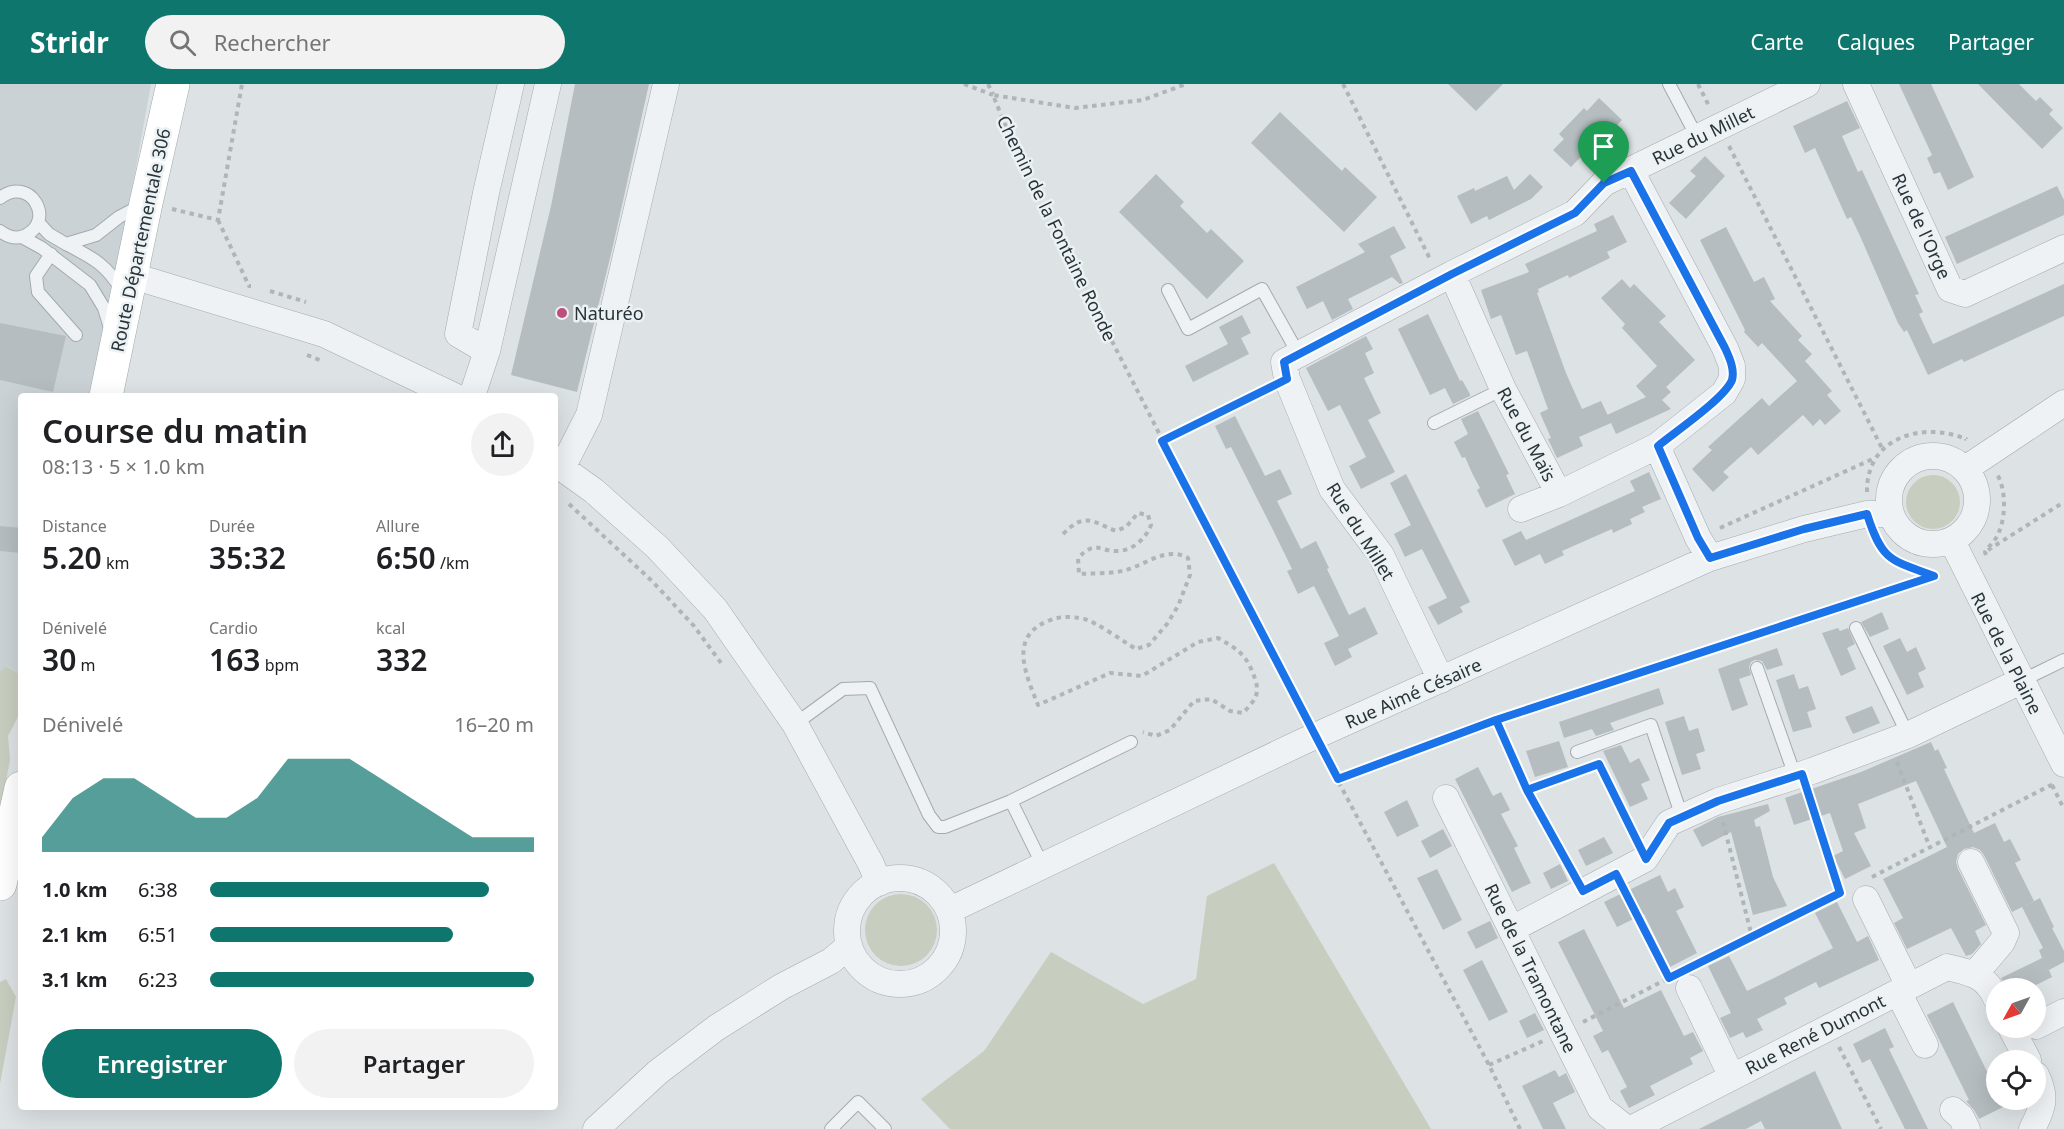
<!DOCTYPE html>
<html lang="fr">
<meta charset="utf-8">
<style>
body{margin:0;font-family:"Noto Sans",sans-serif;background:#f2f2f2;color:#202124;height:100vh;display:flex;flex-direction:column;font-size:22px;white-space:nowrap}
*{box-sizing:border-box;margin:0}
p{font-size:20px;color:#757577}
.icon{flex:none;width:33px;height:33px;fill:none;stroke:currentColor;stroke-width:2;stroke-linecap:round;stroke-linejoin:round}
.map{position:relative;flex:1;overflow:hidden}
.panel{position:absolute;left:18px;top:309px;width:540px;height:717px;display:flex;flex-direction:column;background:#fff;border-radius:6px;box-shadow:0 6px 24px #0002}
.panel>*{flex:none}
.needle{width:39px;rotate:230deg}
.controls{position:absolute;left:1986px;top:894px;display:grid;gap:12px}
.controls a{display:grid;place-items:center;width:60px;height:60px;border-radius:50%;background:#fff;box-shadow:0 6px 24px #0002;font-size:30px}
.pin{position:absolute;display:grid;place-items:center;width:51px;height:51px;color:#fff;margin:-62px -26px;border-radius:50% 50% 50% 0;rotate:-45deg;box-shadow:0 0 6px #0007}
.pin .icon{rotate:45deg}
.round{display:grid;place-items:center;flex:none;width:63px;height:63px;border-radius:32px;background:#f2f2f2}
.overview{display:flex;align-items:center;justify-content:space-between;height:102px;padding:0 24px}
h1{font-size:33px;font-weight:600;line-height:45px}
.stats{display:grid;grid-template-columns:repeat(3,1fr);gap:9px;height:102px;padding:6px 24px}
.stats div{display:grid;align-content:center}
.stats b{font-size:30px;font-weight:600}
.stats small{font-size:16px;font-weight:400}
.stats p{font-size:16px}
.chart{height:168px;padding:12px 24px}
.chart p{display:flex;justify-content:space-between}
.chart svg{width:100%;height:108px;margin-top:6px;fill:#0f766e;opacity:.7}
.button{display:flex;gap:12px;margin-top:auto;padding:12px 24px}
.button a{flex:1;height:69px;border-radius:36px;background:#0f766e;color:#fff;font-size:24px;font-weight:600;line-height:69px;text-align:center}
.button a+a{background:#f2f2f2;color:#202124}
ul{padding:0 24px;list-style:none;font-size:20px}
li{display:grid;grid-template-columns:96px 72px 1fr;align-items:center;height:45px}
li i{height:15px;border-radius:8px;background:#0f766e}
header{display:flex;align-items:center;gap:36px;box-sizing:border-box;height:84px;padding:0 30px;background:#0f766e;color:#fff}
header strong{font-size:28px}
nav{display:flex;gap:33px;margin-inline-start:auto;font-size:21px}
.search{width:420px;height:54px;background:#f2f2f2;display:flex;align-items:center;gap:15px;box-sizing:border-box;padding:0 21px;border-radius:33px;color:#757577;font-size:22px}
.map>svg:first-child{display:block}
.built{fill:#cbd2d6}
.green{fill:#c7cebf}
.building{fill:#b5bdc1}
.lines{fill:none;stroke-linecap:round;stroke-linejoin:round}
.lane-casing{stroke:#a3aaae;stroke-width:14}
.street-casing{stroke:#a3aaae;stroke-width:27}
.primary-casing{stroke:#9eaaaf;stroke-width:34}
.path{stroke:#afb5b8;stroke-width:4;stroke-dasharray:4.5 4.5;stroke-linecap:butt}
.lane{stroke:#eff2f4;stroke-width:12}
.street{stroke:#eff2f4;stroke-width:26}
.primary{stroke:#fff;stroke-width:33}
.route-casing{stroke:#fff;stroke-width:12}
.route{stroke:#1a73e8;stroke-width:8}
.poi-dot{fill:#be4e7e;stroke:#ecf1f3;stroke-width:2}
.labels{text-anchor:middle;dominant-baseline:central;stroke-width:5;stroke-linejoin:round;paint-order:stroke}
.street-label{font-size:18px;fill:#28333a;stroke:#ecf1f3}
.poi-label{font-size:18px;fill:#28333a;stroke:#ecf1f3;text-anchor:start}
</style>
<header>
<strong>Stridr</strong>
<div class="search"><svg class="icon" aria-label="search" viewBox="0 0 24 24"><circle cx="10" cy="10" r="6"/><path d="M15 15l6 6"/></svg>Rechercher</div>
<nav><a>Carte</a><a>Calques</a><a>Partager</a></nav>
</header>
<div class="map">
<svg width="2064" height="1045" viewBox="0 0 2064 1045">
<rect width="100%" height="100%" fill="#dde2e5"/>
<!-- built -->
<path class="built" d="M0 0H151L105 255 91 312H21V591L7 582 0 587Z"/>
<!-- green -->
<path class="green" d="M1906 418a27 27 0 1 1 54 0a27 27 0 1 1-54 0Z
M6 582 21 591V627L8 652 10 676 0 728V587Z
M1274 779 1431 1045H950L921 1015 984 967 1051 868 1143 920 1196 895 1207 812Z
M865 846a36 36 0 1 1 72 0a36 36 0 1 1-72 0Z
M6 895 16 913 0 1000V898Z"/>
<!-- building -->
<path class="building" d="M575 0H649L612 166 577 308 511 291 551 122Z
M1448 0H1503L1476 27Z
M1899 0H1931L1974 93 1948 106 1940 88 1934 90 1927 74 1932 71Z
M1978 0H2019L2036 17 2040 13 2053 26 2049 30 2063 44 2042 65Z
M1599 14 1622 36 1609 49 1606 47 1571 83 1553 66 1564 55 1559 50 1584 24 1587 27Z
M1847 17 1860 44 1842 52 1858 88 1862 86 1919 210 1915 211 1923 228 1919 230 1933 260 2064 200V232L1964 278 1962 275 1928 291 1907 246 1904 248 1898 239 1860 152 1851 133 1847 135 1815 64 1805 69 1793 42Z
M1280 28 1342 87 1345 83 1377 113 1344 148 1251 59Z
M1705 72 1725 92 1686 135 1669 119 1696 92 1690 87Z
M1156 90 1184 118 1180 122 1207 149 1211 145 1244 177 1207 215 1119 128Z
M1530 90 1543 103 1531 115 1489 136 1487 132 1471 140 1457 112 1474 104 1475 107 1507 92 1514 106Z
M2057 102 2064 116V131L1957 180 1945 153Z
M1613 131 1627 158 1607 168 1610 174 1569 194 1568 191 1538 205 1539 208 1537 209 1566 289 1582 325 1601 317 1610 336 1607 331 1646 313 1636 302 1657 282 1622 244 1625 240 1601 214 1622 195 1630 204 1634 200 1666 232 1659 238 1695 276 1666 303 1671 308 1662 316 1671 325 1616 350 1611 339 1579 353 1583 362 1557 374 1548 355 1551 354 1540 329 1548 325 1527 267 1516 271 1501 231 1491 235 1481 206 1529 188 1525 180 1597 147 1594 140Z
M1394 142 1406 164 1390 172 1403 199 1400 200 1392 193 1348 215 1353 225 1332 236 1323 217 1307 225 1296 203 1365 168 1358 160Z
M1726 143 1754 198 1764 193 1775 215 1770 217 1802 252 1798 256 1812 270 1805 277 1832 307 1827 311 1841 327 1825 341 1820 335 1813 342 1803 331 1758 371 1751 363 1723 388 1729 393 1713 408 1692 385 1712 366 1708 363 1762 314 1769 322 1797 297 1762 259 1758 263 1744 248 1745 246 1700 156Z
M1428 230 1460 297 1462 296 1470 310V312L1453 320 1445 304 1430 311 1398 245Z
M1242 231 1251 249 1241 254 1249 270 1193 298 1185 282 1228 260 1219 243Z
M0 239 66 252 53 308 0 296Z
M1366 252 1373 265 1365 269 1374 289 1364 294 1381 329 1368 336 1395 388 1361 405 1349 382 1366 373 1340 321 1328 327 1306 284Z
M1478 327 1509 390 1506 391 1515 410 1486 424 1477 406 1480 404 1472 389 1465 373 1462 374 1454 358 1468 350 1461 335Z
M1235 332 1265 392 1280 385 1286 397 1292 410 1277 417 1301 465 1316 457 1329 484 1327 485 1349 531 1365 523 1378 550 1348 565 1352 573 1335 582 1324 559 1339 552 1314 502 1298 510 1287 487 1292 485 1274 448 1231 363 1226 365 1215 342Z
M1649 388 1661 415 1642 423 1645 428 1630 435 1632 440 1613 449 1612 445 1562 467 1564 471 1545 480 1540 470 1515 482 1502 456 1521 447 1526 456 1626 411 1635 407 1630 397Z
M1406 390 1470 518 1460 523 1463 528 1438 541 1428 523 1447 514 1422 465 1405 473 1394 450 1411 441 1390 399Z
M0 442 21 444V469L0 467Z
M1882 528 1889 545 1870 553 1861 538Z
M1838 544 1840 547 1848 544 1855 560 1847 564 1856 585 1841 592 1822 549Z
M1900 554 1907 568 1916 563 1926 585 1918 589 1924 603 1907 611 1883 562Z
M1777 564 1783 581 1767 586 1762 577 1755 576 1751 578 1749 583 1751 591 1739 595 1748 621 1732 627 1718 585Z
M1794 590 1799 605 1808 602 1816 625 1807 628 1812 643 1793 648 1776 596Z
M1659 604 1664 620 1610 639 1614 646 1596 652 1592 645 1564 654 1559 638Z
M1872 622 1880 639 1853 650 1845 633Z
M1684 632 1689 647 1698 644 1705 667 1696 670 1701 685 1682 691 1665 638Z
M1559 657 1568 683 1535 693 1526 667Z
M1931 658 1935 667 1938 665 1947 684 1944 685 1974 749 1995 739 2004 758 2010 755 2021 776 2015 779 2034 817 2025 822 2040 814 2054 843 2052 844 2064 867V878L2049 886 2052 893 2030 904H2008L2001 894 2042 874 2039 866 2043 864 2022 823 2012 828 1984 771 1980 766 1973 763 1964 765 1958 770 1956 778 1958 785 1986 841 1975 847 1981 860 1972 870 1966 872 1951 844 1907 865 1894 839 1903 834 1883 795 1947 763 1916 697 1858 720 1866 744 1854 749 1871 782 1845 795 1833 772 1843 767 1830 729 1794 741 1785 714 1861 688Z
M1621 661 1630 679 1639 674 1650 696 1641 700 1648 715 1630 723 1603 667Z
M1478 683 1493 712 1501 708 1510 726 1501 730 1518 762 1514 764 1531 799 1512 808 1455 695Z
M1407 716 1419 742 1397 753 1384 728Z
M1768 720 1770 727 1754 736 1756 743 1760 742 1773 793 1787 822 1753 831 1731 748 1702 763 1693 746 1718 733Z
M1443 745 1452 762 1430 774 1421 757Z
M1604 753 1613 769 1586 782 1578 766Z
M1560 780 1568 797 1551 805 1543 789Z
M1437 785 1462 836 1443 846 1417 794Z
M1660 791 1668 808 1675 804 1684 823 1676 827 1697 869 1670 883 1644 830 1617 843 1604 818Z
M1837 818 1857 858 1868 852 1879 876 1819 904 1816 898 1784 914 1787 920 1757 935 1763 946 1746 954 1743 948 1730 954 1720 934 1731 929 1708 882 1729 872 1747 907 1774 894 1833 864 1815 829Z
M1490 837 1498 854 1476 865 1467 848Z
M1584 845 1624 924 1661 906 1684 952 1693 948 1703 967 1690 974 1693 980 1650 1002 1655 1011 1629 1024 1620 1007 1627 1003 1608 966 1602 969 1593 952 1603 947 1558 858Z
M1482 876 1508 928 1489 937 1463 886Z
M1953 918 1996 1006V1016H2001L2005 1022 1979 1035 1974 1026 1966 1017 1969 1016 1927 931Z
M1535 929 1544 946 1527 954 1519 937Z
M1885 944 1894 963 1889 965 1928 1045H1905L1870 975 1862 979 1853 960Z
M1555 986 1559 993 1566 989 1575 1008 1553 1019 1566 1045H1543L1522 1002Z
M1815 987 1842 1045H1765L1761 1037 1746 1045H1699Z"/>
<g class="lines">
<defs>
<path id="lane" d="M1669 0 1697 53
M0 114C30 91 56 136 26 151 17 156 8 153 0 147
M38 138 49 150 66 160 96 151 119 133 140 122
M22 153 42 164 90 201 104 224 110 244
M66 160C93 174 106 180 122 207
M51 170 36 192 38 208 76 251
M1168 206 1188 245 1262 205 1299 271
M1434 339 1503 305
M1856 544 1908 651
M1757 584 1795 692
M2021 597 2064 576
M795 640 843 605 870 604 929 731 938 743H945L1011 717 1131 658
M1577 668 1651 641 1682 733
M1011 717 1043 782
M831 1045 858 1018 885 1045"/>
<path id="street" d="M1856 0 1950 205 1965 210 2064 164
M1452 190 1503 305 1559 410 1657 362 1724 309 1732 295V282L1725 264 1631 87
M133 192 324 250 454 312
M487 267 458 250 486 109 511 0
M472 312 487 267 548 0
M1657 362 1698 454 1710 474
M1889 416a44 44 0 1 1 88 0a44 44 0 1 1-88 0Z
M555 379 594 407 657 463 715 525 795 640 871 780 879 799
M562 384 589 331 666 0
M1965 385 2064 319
M1521 425 1559 410
M1952 457 2064 680
M1441 596 1381 471 1332 405 1287 295 1284 278 1452 190 1575 129 1604 99 1807 0
M1446 714 1600 1024 1627 1045
M1971 778 2006 849 2002 858 1975 890
M847 847a53 53 0 1 1 106 0a53 53 0 1 1-106 0Z
M1866 815 1909 902
M950 826 1302 658 1710 474 1804 445 1867 430H1890
M1512 845 1645 775 1669 739 1718 717 1812 687 1908 651 2021 597
M1689 904 1732 993
M1898 908 1925 961
M2036 942 2064 928
M2011 944 2028 976
M1953 1026 1961 1033 1967 1045
M596 1045 658 988 716 944 781 903 831 877 849 862
M1631 1045 1947 883C1970 889 1985 890 1996 914
M2032 1045C2043 1024 2047 1013 2036 991"/>
<path id="primary" d="M106 312 146 119 173 0
M0 800 21 704"/>
</defs>
<!-- lane casing -->
<use href="#lane" class="lane-casing"/>
<!-- street casing -->
<use href="#street" class="street-casing"/>
<!-- primary casing -->
<use href="#primary" class="primary-casing"/>
<!-- path -->
<path class="path" d="M964 0 993 11
M988 0 993 10
M1343 0 1431 177
M1698 0 1710 24
M1729 62 1883 366
M172 125 218 136 242 0
M218 136 249 202H251
M270 207 306 218
M307 271 322 277
M1267 304 1163 357 1305 632
M1163 357 1019 75 993 11 1075 24 1143 16 1186 0
M1867 408C1866 353 1923 337 1966 355
M569 420 652 497 694 542 721 579
M1720 444 1875 374
M1063 450C1085 428 1091 437 1116 447L1126 443 1138 429 1148 431 1151 441C1146 454 1134 466 1118 467 1099 468 1097 455 1078 474L1079 490C1094 489 1112 490 1126 486 1147 480 1167 462 1188 474L1190 491 1178 522 1167 540 1149 561 1136 565C1124 558 1095 537 1084 535 1070 532 1060 532 1048 537 1008 553 1026 591 1038 621L1110 589 1142 592 1198 558 1218 554C1235 564 1245 569 1252 587 1261 608 1258 613 1243 629L1230 627 1211 615 1194 617 1170 646 1156 652 1143 648
M1874 451C1882 478 1910 484 1934 492
M1988 466 2064 418
M1986 471 1985 468C1989 462 1997 455 1999 448 2006 431 2006 405 1997 390
M1496 636 1527 706 1573 788
M1325 671 1337 695
M1598 677 1634 751
M1897 678 1930 764
M2052 701 2064 725
M1527 706 1583 685
M1809 710 1840 809
M1723 738 1752 853
M1872 793 2055 699
M1626 809 1669 894
M1695 881 1844 807
M1583 938 1667 895
M1839 963 1881 1045
M1489 981 1543 957
M1520 1045 1489 981 1337 695 1496 636 1943 490"/>
<!-- lane -->
<use href="#lane" class="lane"/>
<!-- street -->
<use href="#street" class="street"/>
<!-- primary -->
<use href="#primary" class="primary"/>
</g>
<g class="lines">
<defs>
<path id="route" d="M1604 99 1575 129 1452 190 1284 278 1287 295 1162 357 1338 695 1496 636 1527 706 1599 680 1646 775 1669 739 1718 717 1802 690 1840 809 1669 894 1616 790 1583 807 1527 706 1496 636 1934 492C1890 476 1882 477 1867 430L1804 445 1710 474 1698 454 1658 362C1675 348 1725 314 1732 296 1735 285 1729 273 1725 264L1631 87 1604 99"/>
</defs>
<!-- route casing -->
<use href="#route" class="route-casing"/>
<!-- route -->
<use href="#route" class="route"/>
</g>
<!-- markers -->
<circle class="poi-dot" cx="562" cy="229" r="6"/>
<g class="labels">
<!-- street labels -->
<g class="street-label">
<text transform="translate(1703 51) rotate(-26)">Rue du Millet</text>
<text transform="translate(1922 142) rotate(65)">Rue de l'Orge</text>
<text transform="translate(1057 144) rotate(64)">Chemin de la Fontaine Ronde</text>
<text transform="translate(140 156) rotate(-78)">Route Départementale 306</text>
<text transform="translate(1527 350) rotate(62)">Rue du Maïs</text>
<text transform="translate(1361 447) rotate(58)">Rue du Millet</text>
<text transform="translate(2007 569) rotate(63)">Rue de la Plaine</text>
<text transform="translate(1413 609) rotate(-24)">Rue Aimé Césaire</text>
<text transform="translate(1531 884) rotate(64)">Rue de la Tramontane</text>
<text transform="translate(1815 950) rotate(-27)">Rue René Dumont</text>
</g>
<!-- poi labels -->
<g class="poi-label">
<text x="574" y="229">Naturéo</text>
</g>
</g>
</svg>
<div class="controls">
<a><svg class="needle" viewBox="-14 -14 28 28"><path d="M0-13l5 13h-10z" fill="#e53935"/><path d="M0 13l5-13h-10z" fill="#757577"/></svg></a>
<a><svg class="icon" aria-label="locate" viewBox="0 0 24 24"><circle cx="12" cy="12" r="6"/><path d="M12 2v4M12 18v4M2 12h4M18 12h4"/></svg></a>
</div>
<div class="pin" style="left:1604px;top:99px;background:#1e9e55"><svg class="icon" aria-label="arrive" viewBox="0 0 24 24"><path d="M6 21V4h12l-3 4 3 4H6"/></svg></div>
<section class="panel">
<div class="overview"><div><h1>Course du matin</h1><p>08:13 · 5 × 1.0 km</p></div><a class="round"><svg class="icon" aria-label="share" viewBox="0 0 24 24"><path d="M12 15V3M7 8l5-5 5 5M5 13v7h14v-7"/></svg></a></div>
<div class="stats">
<div><p>Distance</p><b>5.20<small> km</small></b></div>
<div><p>Durée</p><b>35:32</b></div>
<div><p>Allure</p><b>6:50<small> /km</small></b></div>
</div>
<div class="stats">
<div><p>Dénivelé</p><b>30<small> m</small></b></div>
<div><p>Cardio</p><b>163<small> bpm</small></b></div>
<div><p>kcal</p><b>332</b></div>
</div>
<div class="chart"><p><span>Dénivelé</span>16–20 m</p>
<svg viewBox="0 0 160 44" preserveAspectRatio="none"><path d="M0 44V38L10 22L20 14L30 14L40 22L50 30L60 30L70 22L80 6L90 6L100 6L110 14L120 22L130 30L140 38L150 38L160 38V44z"/></svg>
</div>
<ul>
<li><b>1.0 km</b>6:38<i style="width:86%"></i></li>
<li><b>2.1 km</b>6:51<i style="width:75%"></i></li>
<li><b>3.1 km</b>6:23<i style="width:100%"></i></li>
</ul>
<div class="button"><a>Enregistrer</a><a>Partager</a></div>
</section>
</div>
